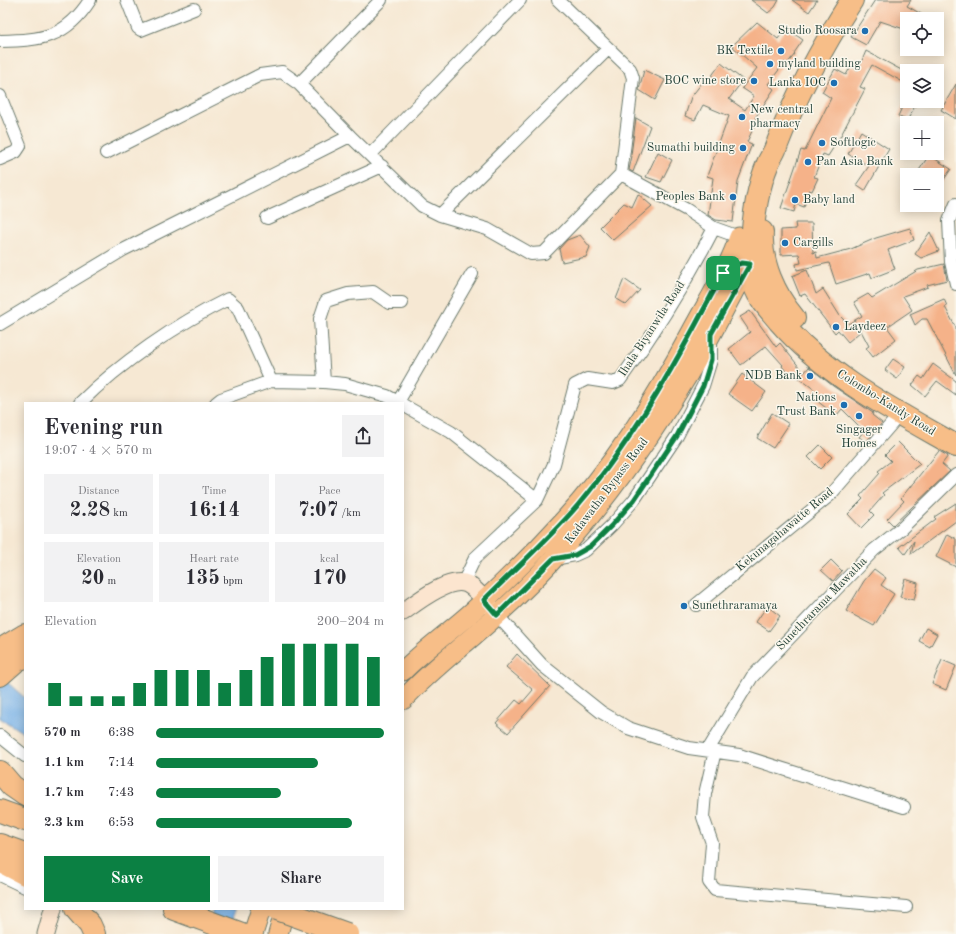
<!DOCTYPE html>
<meta charset="utf-8">
<style>
body{margin:0;font-family:"Old Standard TT",serif;background:#f2f2f3;color:#2b2b33;height:100vh;display:flex;flex-direction:column;font-size:15px;white-space:nowrap}
*{box-sizing:border-box;margin:0}
p{font-size:13px;color:#7c7c81}
.icon{flex:none;width:22px;height:22px;fill:none;stroke:currentColor;stroke-width:2;stroke-linecap:round;stroke-linejoin:round}
.map{position:relative;flex:1;overflow:hidden}
.details{position:absolute;left:24px;top:402px;width:380px;height:508px;display:flex;flex-direction:column;background:#fff;border-radius:0px;box-shadow:0 2px 10px #0003}
.details>*{flex:none}
.buttons{position:absolute;left:900px;top:12px;display:grid;gap:8px}
.buttons a{display:grid;place-items:center;width:44px;height:44px;border-radius:0px;background:#fff;box-shadow:0 2px 10px #0003;font-size:20px}
.pin{position:absolute;display:grid;place-items:center;width:34px;height:34px;color:#fff;margin:-17px;border-radius:8px;box-shadow:0 2px 6px #0006}
.round{display:grid;place-items:center;flex:none;width:42px;height:42px;border-radius:0px;background:#f2f2f3}
.headline{display:flex;align-items:center;justify-content:space-between;height:68px;padding:0 20px}
h1{font-size:22px;font-weight:700;line-height:30px}
.metrics{display:grid;grid-template-columns:repeat(3,1fr);gap:6px;height:68px;padding:4px 20px}
.metrics div{display:grid;align-content:center;border-radius:0px;background:#f2f2f3;text-align:center}
.metrics b{font-size:20px;font-weight:700}
.metrics small{font-size:11px;font-weight:400}
.metrics p{font-size:11px}
.chart{height:112px;padding:8px 20px}
.chart p{display:flex;justify-content:space-between}
.chart svg{width:100%;height:72px;margin-top:4px;stroke:#0b8043;stroke-width:6}
.button{display:flex;gap:8px;margin-top:auto;padding:8px 20px}
.button a{flex:1;height:46px;border-radius:0px;background:#0b8043;color:#fff;font-size:16px;font-weight:700;line-height:46px;text-align:center}
.button a+a{background:#f2f2f3;color:#2b2b33}
ul{padding:0 20px;list-style:none;font-size:13px}
li{display:grid;grid-template-columns:64px 48px 1fr;align-items:center;height:30px}
li i{height:10px;border-radius:5px;background:#0b8043}
.map>svg:first-child{display:block}
.water{fill:#77b1e8;stroke:#4b778e}
.building{fill:#f5b289}
.lines{fill:none;stroke-linecap:round;stroke-linejoin:round}
.street-casing{stroke:#6a796c;stroke-width:14}
.secondary-casing{stroke:#6a796c;stroke-width:19}
.primary-casing{stroke:#6a796c;stroke-width:21}
.highway-casing{stroke:#6a796c;stroke-width:24}
.street{stroke:#fff;stroke-width:12}
.secondary{stroke:#fce5cf;stroke-width:17}
.primary{stroke:#f7be88;stroke-width:19}
.highway{stroke:#f7be88;stroke-width:22}
.highway-bridge-casing{stroke:#6a796c;stroke-width:24;stroke-linecap:butt}
.highway-bridge{stroke:#f7be88;stroke-width:22}
.route-casing{stroke:#fff;stroke-width:8}
.route{stroke:#0b8043;stroke-width:5}
.poi-dot{fill:#1f6fb2;stroke:#fbf7ec;stroke-width:1.5}
.labels{text-anchor:middle;dominant-baseline:central;stroke-width:3;stroke-linejoin:round;paint-order:stroke}
.poi-label{font-size:12px;fill:#1f3d34;stroke:#fbf7ec;text-anchor:end}
.street-label{font-size:12px;fill:#1f3d34;stroke:#fbf7ec}
</style>
<div class="map">
<svg width="956" height="934" viewBox="0 0 956 934">
<rect width="100%" height="100%" fill="#fbf7ec"/>
<filter id="ink" filterUnits="userSpaceOnUse"><feTurbulence type="fractalNoise" baseFrequency=".025" numOctaves="2"/><feDisplacementMap in="SourceGraphic" scale="8" xChannelSelector="R" yChannelSelector="G"/><feConvolveMatrix kernelMatrix="1 2 1 2 8 2 1 2 1" color-interpolation-filters="sRGB"/></filter>
<filter id="wash" filterUnits="userSpaceOnUse"><feTurbulence type="fractalNoise" baseFrequency=".012" numOctaves="4" result="noise"/><feDisplacementMap in="SourceGraphic" scale="16" xChannelSelector="R" yChannelSelector="G"/><feGaussianBlur stdDeviation="0.9" result="paint"/><feColorMatrix in="noise" values="0 0 0 0 0 0 0 0 0 0 0 0 0 0 0 0 0 1.4 0 .05"/><feComposite in="paint" operator="in"/></filter>
<g filter="url(#wash)">
<rect width="100%" height="100%" fill="#f6e8d3"/>
<!-- water -->
<path class="water" d="M0 676 25 698V734L0 718Z
M212 909H234L233 928 212 934Z"/>
<g id="blocks">
<!-- building -->
<path class="building" d="M751 0H779L775 7 768 13Z
M792 0H817L809 12Z
M875 0H911L907 6 930 19H907V30L880 21 866 45 851 37Z
M757 22 778 39 786 28 803 40 794 53 795 54 787 64 785 62 768 84 774 89 755 118 759 120 752 131 747 142 752 144 738 181 733 222 716 220 708 215 713 178 707 176 729 116 703 105 695 120 685 116 691 97 705 79 708 81 721 63 743 80 729 99 745 110 754 96 742 88 757 68 732 46Z
M866 51 907 73 903 82 872 65 860 87 865 89 839 139 828 156 823 154 814 177 818 178 812 191 809 190 804 207 796 204 794 212 781 208 801 150 805 151 831 98 822 92 835 69 846 75 851 66 858 70Z
M644 70 665 80 655 100 639 90Z
M956 84V119L941 110Z
M906 99 916 104 907 121 898 116Z
M636 118 650 126 633 172 629 170 632 156 631 155Z
M861 131 889 149 865 191 856 185 869 166 848 154Z
M658 152 672 160 661 182 646 177Z
M929 155 951 169 937 190V175H916Z
M638 194 652 206 613 240 600 227 624 203 632 207Z
M795 223H812L813 253 816 252 817 258 851 249 876 238 910 228 914 240 888 250 895 269 872 278 870 273 836 284 829 263 797 270 796 264 801 263 799 254 781 255V230L796 229Z
M930 232 939 251 921 258 915 254Z
M580 235 590 247 586 257 562 262 559 249 567 240Z
M944 264 947 280 927 285 928 287 903 296 912 310 887 327 896 339 873 357 866 348 869 346 861 331 848 342 838 330 835 333 805 294 800 296 792 276 807 270 816 294 823 289 840 316 848 324 862 316 854 302 868 294 872 298 918 270Z
M624 279 640 290 626 305 616 299Z
M944 299 947 306 945 307 956 328V375L927 319H922L915 325 910 314Z
M750 311 776 347 780 343 804 373 809 367 833 386 873 413 872 415 882 423 866 442 859 437 864 431 842 409 836 416 811 396 815 390 791 372 788 374 782 366 783 365 766 346 741 365 729 349 750 332 740 317Z
M893 359 905 367 897 379 885 370Z
M933 364 956 381V395L937 381 925 396 912 385 919 376 923 379Z
M742 374 766 392 752 411 728 394Z
M772 413 789 424 773 448 757 438Z
M898 442 920 464 882 493 884 495 870 511 874 515 861 528 848 514 863 499 860 496 880 473 878 471 891 461 885 455Z
M820 445 832 457 820 469 808 457Z
M939 451 948 456 942 464 950 471 893 525 887 519 904 501 901 498Z
M956 503V521L911 554 914 541 905 554 899 547 936 519 934 517Z
M947 534 956 539V567L936 557Z
M831 560 842 571 833 581 821 570Z
M874 569 886 578 881 585 894 594 874 626 846 611 864 581Z
M905 579 918 583 914 600 900 597Z
M767 606 780 616 769 631 756 622Z
M926 628 937 634 930 647 919 641Z
M517 654 550 686 508 733 496 723 516 700 521 704 533 690 506 667Z
M942 660 956 666 946 690 932 684Z"/>
</g>
</g>
<g filter="url(#ink)">
<use href="#blocks" fill-opacity="0" stroke="#6a796c" stroke-width="1"/>
<g class="lines">
<defs>
<path id="street" d="M127 0 138 28 141 30 194 9
M558 0 630 69 633 78 621 174 687 210 714 228
M0 41C42 40 66 38 90 0
M299 84 381 0
M0 96 20 146 16 152 0 159
M106 153 260 75 282 72 299 84 350 136 422 206 440 215 487 229 531 254 544 253 621 174
M370 155 520 0
M956 204 949 221 951 262 956 284
M440 215 608 49
M267 218 382 166
M0 324 123 250 350 136
M324 382 320 319 326 301 348 294 373 292 389 303H402
M398 402 472 274
M80 403C120 363 177 324 228 299L238 308 271 381
M216 403 221 399 271 381 324 382 345 384 387 396 400 403
M403 405 451 432 537 500
M554 559 575 555 586 550 612 525 634 500 677 436 703 386 711 360V338
M463 583 475 558 537 500 554 464 575 385 587 379 613 383 620 380C655 332 687 281 714 228L739 237
M696 605 830 495 900 414
M497 615 542 665 601 712 628 728 689 748 739 755 904 807
M0 736 25 756
M708 750 752 677 874 550 902 528 956 475
M715 751 705 794 703 817 712 843 709 882 715 890 906 907
M0 875 25 887"/>
<path id="secondary" d="M403 612C417 602 449 576 467 584 477 589 486 602 493 610
M46 934 53 909"/>
<path id="primary" d="M403 671C425 649 451 631 474 610 505 582 536 551 564 520 616 464 657 397 693 329 709 299 728 270 739 237
M403 700C432 668 466 644 497 615 522 593 545 569 567 544 617 486 661 422 699 356 717 326 731 294 749 264H736L723 273
M253 934 261 909
M278 934 285 909"/>
<path id="highway" d="M852 0C822 47 796 95 776 147 774 153 770 158 768 163 757 189 753 219 752 246 752 263 747 270 755 287 760 300 770 310 779 321 828 377 893 410 956 446
M762 232C760 263 775 295 794 318
M0 650 25 635
M0 675 17 660 25 657
M0 772 12 786 25 795
M0 811 25 820
M0 845 25 854
M0 861 25 874
M76 909 90 925 94 934
M174 909 242 934"/>
</defs>
<!-- street casing -->
<use href="#street" class="street-casing"/>
<!-- secondary casing -->
<use href="#secondary" class="secondary-casing"/>
<!-- primary casing -->
<use href="#primary" class="primary-casing"/>
<!-- highway casing -->
<use href="#highway" class="highway-casing"/>
<!-- street -->
<use href="#street" class="street"/>
<!-- secondary -->
<use href="#secondary" class="secondary"/>
<!-- primary -->
<use href="#primary" class="primary"/>
<!-- highway -->
<use href="#highway" class="highway"/>
<defs>
<path id="highway-bridge" d="M277 909 347 934"/>
</defs>
<!-- highway-bridge casing -->
<use href="#highway-bridge" class="highway-bridge-casing"/>
<!-- highway-bridge -->
<use href="#highway-bridge" class="highway-bridge"/>
</g>
</g>
<g class="lines" filter="url(#ink)">
<defs>
<path id="route" d="M742 263 750 264 711 334V360L703 386 677 436 634 500 612 525 591 546 575 555 553 559 497 615 484 600C515 569 549 539 578 505 637 435 681 354 723 273L730 267Z"/>
</defs>
<!-- route casing -->
<use href="#route" class="route-casing"/>
<!-- route -->
<use href="#route" class="route"/>
</g>
<!-- markers -->
<g class="poi-dot">
<circle cx="865" cy="31" r="4"/>
<circle cx="781" cy="51" r="4"/>
<circle cx="770" cy="64" r="4"/>
<circle cx="754" cy="81" r="4"/>
<circle cx="834" cy="83" r="4"/>
<circle cx="742" cy="117" r="4"/>
<circle cx="822" cy="143" r="4"/>
<circle cx="743" cy="148" r="4"/>
<circle cx="808" cy="162" r="4"/>
<circle cx="733" cy="197" r="4"/>
<circle cx="795" cy="200" r="4"/>
<circle cx="785" cy="243" r="4"/>
<circle cx="836" cy="327" r="4"/>
<circle cx="810" cy="376" r="4"/>
<circle cx="844" cy="405" r="4"/>
<circle cx="859" cy="416" r="4"/>
<circle cx="684" cy="606" r="4"/>
</g>
<g class="labels">
<!-- poi labels -->
<g class="poi-label">
<text x="857" y="31">Studio Roosara</text>
<text x="773" y="51">BK Textile</text>
<text x="778" y="64" text-anchor="start">myland building</text>
<text x="746" y="81">BOC wine store</text>
<text x="826" y="83">Lanka IOC</text>
<text x="750" y="110" text-anchor="start">New central<tspan x="750" dy="14">pharmacy</tspan></text>
<text x="830" y="143" text-anchor="start">Softlogic</text>
<text x="735" y="148">Sumathi building</text>
<text x="816" y="162" text-anchor="start">Pan Asia Bank</text>
<text x="725" y="197">Peoples Bank</text>
<text x="803" y="200" text-anchor="start">Baby land</text>
<text x="793" y="243" text-anchor="start">Cargills</text>
<text x="844" y="327" text-anchor="start">Laydeez</text>
<text x="802" y="376">NDB Bank</text>
<text x="836" y="398">Nations<tspan x="836" dy="14">Trust Bank</tspan></text>
<text x="859" y="430" text-anchor="middle">Singager<tspan x="859" dy="14">Homes</tspan></text>
<text x="692" y="606" text-anchor="start">Sunethraramaya</text>
</g>
<!-- street labels -->
<g class="street-label">
<text transform="translate(652 329) rotate(-57)">Ihala Biyanwila Road</text>
<text transform="translate(886 403) rotate(32)">Colombo-Kandy Road</text>
<text transform="translate(607 491) rotate(-53)">Kadawatha Bypass Road</text>
<text transform="translate(785 530) rotate(-40)">Kekunagahawatte Road</text>
<text transform="translate(822 604) rotate(-46)">Sunethrarama Mawatha</text>
</g>
</g>
</svg>
<div class="buttons">
<a><svg class="icon" aria-label="locate" viewBox="0 0 24 24"><circle cx="12" cy="12" r="6"/><path d="M12 2v4M12 18v4M2 12h4M18 12h4"/></svg></a>
<a><svg class="icon" aria-label="layers" viewBox="0 0 24 24"><path d="M12 4l9 5-9 5-9-5zM3 14l9 5 9-5"/></svg></a>
<a>+</a>
<a>−</a>
</div>
<div class="pin" style="left:723px;top:273px;background:#1e9e55"><svg class="icon" aria-label="arrive" viewBox="0 0 24 24"><path d="M6 21V4h12l-3 4 3 4H6"/></svg></div>
<section class="details">
<div class="headline"><div><h1>Evening run</h1><p>19:07 · 4 × 570 m</p></div><a class="round"><svg class="icon" aria-label="share" viewBox="0 0 24 24"><path d="M12 15V3M7 8l5-5 5 5M5 13v7h14v-7"/></svg></a></div>
<div class="metrics">
<div><p>Distance</p><b>2.28<small> km</small></b></div>
<div><p>Time</p><b>16:14</b></div>
<div><p>Pace</p><b>7:07<small> /km</small></b></div>
</div>
<div class="metrics">
<div><p>Elevation</p><b>20<small> m</small></b></div>
<div><p>Heart rate</p><b>135<small> bpm</small></b></div>
<div><p>kcal</p><b>170</b></div>
</div>
<div class="chart"><p><span>Elevation</span>200–204 m</p>
<svg viewBox="0 0 160 44" preserveAspectRatio="none"><path d="M5 44V30M15 44V38M25 44V38M35 44V38M45 44V30M55 44V22M65 44V22M75 44V22M85 44V30M95 44V22M105 44V14M115 44V6M125 44V6M135 44V6M145 44V6M155 44V14"/></svg>
</div>
<ul>
<li><b>570 m</b>6:38<i style="width:100%"></i></li>
<li><b>1.1 km</b>7:14<i style="width:71%"></i></li>
<li><b>1.7 km</b>7:43<i style="width:55%"></i></li>
<li><b>2.3 km</b>6:53<i style="width:86%"></i></li>
</ul>
<div class="button"><a>Save</a><a>Share</a></div>
</section>
</div>
